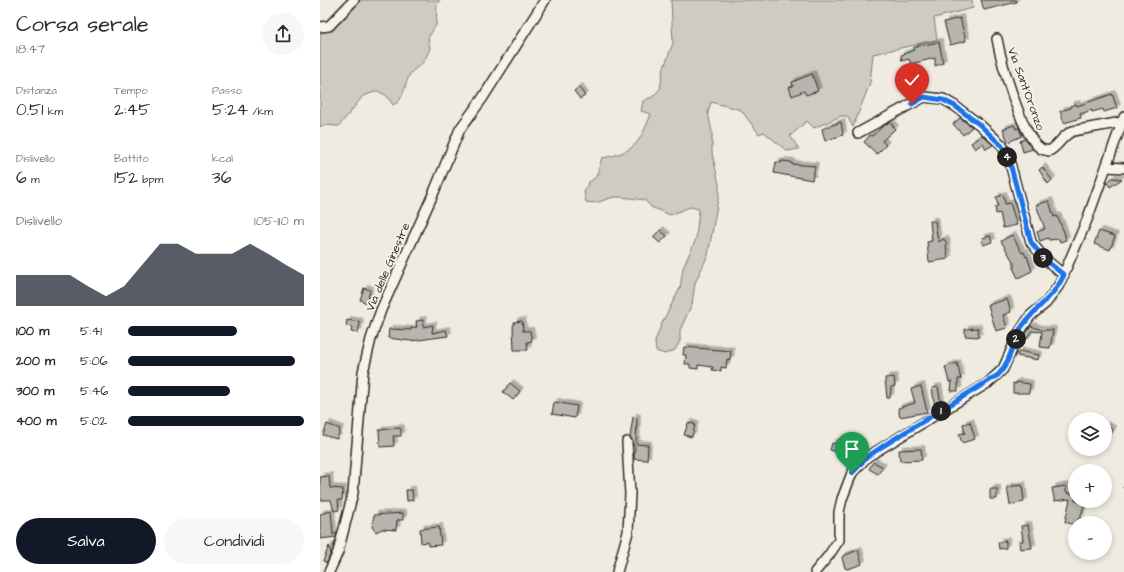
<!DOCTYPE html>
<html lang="it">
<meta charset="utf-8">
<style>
body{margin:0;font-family:"Architects Daughter",sans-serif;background:#f7f7f7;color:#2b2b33;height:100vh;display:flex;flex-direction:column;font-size:15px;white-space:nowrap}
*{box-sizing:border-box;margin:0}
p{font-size:13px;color:#7c7c81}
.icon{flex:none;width:22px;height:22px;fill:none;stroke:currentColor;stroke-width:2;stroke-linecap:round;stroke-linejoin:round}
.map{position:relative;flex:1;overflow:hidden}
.drawer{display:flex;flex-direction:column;background:#fff;width:320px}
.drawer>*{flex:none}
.fabs{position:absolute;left:748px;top:412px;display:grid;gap:8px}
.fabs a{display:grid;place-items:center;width:44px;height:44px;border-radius:50%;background:#fff;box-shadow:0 2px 6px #0003;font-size:20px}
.pin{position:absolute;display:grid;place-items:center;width:34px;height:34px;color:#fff;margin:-41px -17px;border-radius:50% 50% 50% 0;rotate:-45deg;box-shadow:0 0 4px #0007}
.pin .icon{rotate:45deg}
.km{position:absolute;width:20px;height:20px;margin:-10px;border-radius:50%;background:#222;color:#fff;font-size:11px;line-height:20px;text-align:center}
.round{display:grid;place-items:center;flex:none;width:42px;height:42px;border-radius:21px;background:#f7f7f7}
.headline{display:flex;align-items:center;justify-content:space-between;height:68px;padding:0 16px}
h1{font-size:22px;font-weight:600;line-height:30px}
.metrics{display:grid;grid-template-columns:repeat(3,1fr);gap:6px;height:68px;padding:4px 16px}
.metrics div{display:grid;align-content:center}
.metrics b{font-size:17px;font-weight:600}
.metrics small{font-size:11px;font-weight:400}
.metrics p{font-size:11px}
.chart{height:112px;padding:8px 16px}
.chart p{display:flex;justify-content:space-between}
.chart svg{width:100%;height:72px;margin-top:4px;fill:#111827;opacity:.7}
.cta{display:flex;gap:8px;margin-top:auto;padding:8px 16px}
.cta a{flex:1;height:46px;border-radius:24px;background:#111827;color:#fff;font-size:16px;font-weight:600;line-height:46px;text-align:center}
.cta a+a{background:#f7f7f7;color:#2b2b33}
ul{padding:0 16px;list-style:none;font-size:13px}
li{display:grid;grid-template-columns:64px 48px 1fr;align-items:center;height:30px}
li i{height:10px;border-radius:5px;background:#111827}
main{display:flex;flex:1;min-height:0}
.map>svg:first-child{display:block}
.green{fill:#cfcbc2;stroke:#7d7b76}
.building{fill:#b8b5ae;stroke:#2b2b2b;filter:url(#shadow)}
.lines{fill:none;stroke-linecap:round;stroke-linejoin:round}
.minor-casing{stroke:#2b2b2b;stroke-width:12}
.path{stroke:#2b2b2b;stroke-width:1.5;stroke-dasharray:1 3;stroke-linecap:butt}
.minor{stroke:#f7f3e8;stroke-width:9}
.route-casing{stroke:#fff;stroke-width:8}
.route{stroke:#1a73e8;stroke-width:5}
.labels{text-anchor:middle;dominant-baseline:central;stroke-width:3.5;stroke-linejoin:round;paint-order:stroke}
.street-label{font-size:12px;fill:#2b2b2b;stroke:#f7f3e8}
</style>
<main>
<section class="drawer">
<div class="headline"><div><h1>Corsa serale</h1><p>18:47</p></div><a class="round"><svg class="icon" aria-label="share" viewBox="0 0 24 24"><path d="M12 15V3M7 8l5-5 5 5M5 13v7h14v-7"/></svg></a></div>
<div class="metrics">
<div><p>Distanza</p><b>0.51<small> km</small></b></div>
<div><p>Tempo</p><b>2:45</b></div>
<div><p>Passo</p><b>5:24<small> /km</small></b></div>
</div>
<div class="metrics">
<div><p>Dislivello</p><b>6<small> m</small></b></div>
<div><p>Battito</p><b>152<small> bpm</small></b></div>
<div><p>kcal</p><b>36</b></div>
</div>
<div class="chart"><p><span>Dislivello</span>105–110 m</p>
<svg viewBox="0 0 160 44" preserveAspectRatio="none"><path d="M0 44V25L10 25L20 25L30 25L40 32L50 38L60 32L70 19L80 6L90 6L100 12L110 12L120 12L130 6L140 12L150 19L160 25V44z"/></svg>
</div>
<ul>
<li><b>100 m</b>5:41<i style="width:62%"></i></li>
<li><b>200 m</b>5:06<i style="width:95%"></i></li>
<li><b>300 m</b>5:46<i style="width:58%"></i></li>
<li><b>400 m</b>5:02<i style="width:100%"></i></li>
</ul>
<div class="cta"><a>Salva</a><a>Condividi</a></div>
</section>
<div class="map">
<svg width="804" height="572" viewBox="0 0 804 572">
<defs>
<filter id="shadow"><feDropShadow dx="3.5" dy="-3.5" stdDeviation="0" flood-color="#0004"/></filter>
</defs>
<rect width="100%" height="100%" fill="#efebe0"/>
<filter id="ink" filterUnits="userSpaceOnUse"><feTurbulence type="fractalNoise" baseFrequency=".025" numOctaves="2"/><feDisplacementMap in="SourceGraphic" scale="8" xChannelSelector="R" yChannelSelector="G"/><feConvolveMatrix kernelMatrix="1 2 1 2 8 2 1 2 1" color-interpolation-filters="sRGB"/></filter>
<g filter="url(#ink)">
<!-- green -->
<path class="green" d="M38 0H120L117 4 116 25 108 38 110 48C108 53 106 58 103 62 99 68 92 69 89 76 84 86 84 101 73 105L67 96 58 91 43 96 19 126 3 125 0 127V33C17 31 28 12 38 0Z
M351 0H652L653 8 614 18 617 40 553 54 550 83 533 127 527 116H521L494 128 487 121 470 136 479 149 467 151 444 132 439 134 421 110 391 102 388 112 392 132V153L399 184V194L388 255 375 283 372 304 360 330V341L355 350 345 354 336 351 335 341 342 323 360 288 363 268 376 239 379 209 370 207 350 215 331 207 325 200C315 199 306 197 296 197 283 198 281 205 266 202L264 192 268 183 276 177 282 158C315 152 319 144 331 114L321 111 323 101 332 97 340 89 343 70 353 43Z"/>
<!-- building -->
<path class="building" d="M661 0H696L697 2 664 10Z
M640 18 646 41 630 45 624 22Z
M619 42 623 63 615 66V58L591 64 589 59 582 61 581 55 594 50V47Z
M492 74 498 91 486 95 484 91 472 96 469 87 473 86 472 82Z
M259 87 265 96 260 99 254 91Z
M792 94 797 108 784 112 783 109 772 112V110L760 114 761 118 744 123 740 111 751 108 750 106 756 104 757 106Z
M640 118 652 127 643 135 633 124Z
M521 122 523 135 505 141 502 129Z
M570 122 575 129 562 141 566 145 557 154 544 142 550 135 552 136 562 127Z
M694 125 696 129 699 128 702 136 688 142 683 129Z
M662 135 673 145 666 149 663 143 655 149 651 143Z
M705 139 713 149 703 152 700 141Z
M462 161 471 162V164L495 166 492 180 454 173 456 162 461 163Z
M722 167 732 180 728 184 719 170Z
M792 178 802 179 790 187 787 183Z
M683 195 685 204 690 203 697 225 683 228 680 213 676 214 675 207 678 206 676 197Z
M729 201 734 217 737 216 744 232 746 240 740 242 739 239 729 240 728 238 720 241 717 232 725 229 716 205Z
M610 221H615L618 242 624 239 627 244 626 245 628 259 609 262 607 242 612 241Z
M340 230 347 236 340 243 333 237Z
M779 231 795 236 790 250 774 244Z
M692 235 702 253 704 252 706 257 707 256 712 271 698 278 694 270V263L681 241Z
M670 236 672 242 663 245 662 238Z
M44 288 50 290 47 303 40 300Z
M687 299 691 312 683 315 687 328 676 331 668 305Z
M27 320 40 322 38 333 31 332 32 327 26 326Z
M103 320V327L113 325 112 333 126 330 128 336 91 341 68 338 69 329 91 330V328L97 327 96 321Z
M202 321 203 331H210L212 341 207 342 208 350H194L193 326 194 325V322Z
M711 326 722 330H733L730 348 720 347 722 332 711 331 707 339 703 338Z
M658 328 659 337 645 336V329Z
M364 347 411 351 410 360 407 359 406 368 401 367V371L392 370 393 367 378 365V369L370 368V364H365L366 355H363Z
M699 351 719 355 718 360 697 356Z
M637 363 641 379H638V391H631L632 381 629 382 625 367Z
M574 377 575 386 571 387 570 398H567L565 378Z
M696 382 710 384 709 393H693V383L696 384Z
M190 383 200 391 193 400 183 392Z
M601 386 607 412 580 417 578 408 595 403 591 389Z
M618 387 621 405 615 408 612 388Z
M234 402 257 406 255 418 232 414Z
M313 417 317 418 316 444 328 445 327 460 314 459 315 448 310 437Z
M650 422 655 439 642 443 639 434 645 433 643 424Z
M368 423 375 424 372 437 364 435Z
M7 424 20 429 17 439 3 435Z
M785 425 793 430 785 443Z
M79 428 81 429V436H73L74 446 60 447 59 430Z
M512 443 519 444 517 452 510 450Z
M601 449 602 460 580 461 579 450Z
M553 462 563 467 558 474 549 469Z
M9 476 10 488 23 489 22 500H18L19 510 14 511 11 500H0V477Z
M702 485 704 502 690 505 687 487Z
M746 486V492L752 494 753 487H755V501L765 502 760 519H758L755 525 745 522 750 499 734 501V498L732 488Z
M670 489H677V499H670Z
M86 490H92L93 500 87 501Z
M11 511 13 535 17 532 16 537 0 539V514Z
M83 513V520H77L76 530 62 529 56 532 52 527 54 515Z
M708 525 712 548 700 549 699 541H703L701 526Z
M119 527 121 545 108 546V542L101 543 100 529Z
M686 541V548L679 549 678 542Z
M9 546 11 552 7 563 3 561Z
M538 550 542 564 528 569 525 568 522 558 523 556Z"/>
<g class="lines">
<defs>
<path id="minor" d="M0 27 9 26 34 0
M677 39C681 61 702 136 720 148 722 150 726 150 729 151 739 146 742 135 753 131L802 122
M538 133 604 97 623 99 635 106 660 125 682 145 690 163 711 242 725 259 744 275
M787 167 804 168
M9 572 18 552 33 493 43 372 51 339 61 310 114 192 140 129 162 99 225 0
M297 572 308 532 310 494 307 442
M495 572 509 555 519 540V512L522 499 532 473 547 457 668 383 683 369 699 333 710 316 726 303 739 285 767 220 804 117"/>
</defs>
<!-- minor casing -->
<use href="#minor" class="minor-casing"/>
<!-- path -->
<path class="path" d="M803 487 804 488"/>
<!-- minor -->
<use href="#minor" class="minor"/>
</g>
</g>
<g class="lines" filter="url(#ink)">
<defs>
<path id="route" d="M532 473 547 457 563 446 678 375C689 364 692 347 698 333 710 310 733 300 744 275L724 259 711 242 690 163 682 146 660 125 635 106 623 100 604 97 592 104"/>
</defs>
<!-- route casing -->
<use href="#route" class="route-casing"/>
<!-- route -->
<use href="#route" class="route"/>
</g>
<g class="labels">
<!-- street labels -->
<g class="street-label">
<text transform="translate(706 89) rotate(70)">Via Sant'Oronzo</text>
<text transform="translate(68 267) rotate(-67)">Via delle Ginestre</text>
</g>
</g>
</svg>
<div class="fabs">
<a><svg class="icon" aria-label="layers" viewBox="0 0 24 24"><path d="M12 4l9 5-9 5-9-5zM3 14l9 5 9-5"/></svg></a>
<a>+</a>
<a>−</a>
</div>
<div class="pin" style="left:532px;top:473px;background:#1e9e55"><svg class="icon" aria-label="arrive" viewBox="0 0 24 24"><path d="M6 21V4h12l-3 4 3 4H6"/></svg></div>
<div class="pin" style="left:592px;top:104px;background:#d93025"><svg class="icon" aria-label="check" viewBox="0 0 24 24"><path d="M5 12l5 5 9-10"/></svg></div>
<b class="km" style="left:621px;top:411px">1</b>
<b class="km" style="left:696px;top:339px">2</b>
<b class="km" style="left:723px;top:258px">3</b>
<b class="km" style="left:687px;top:157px">4</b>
</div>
</main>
